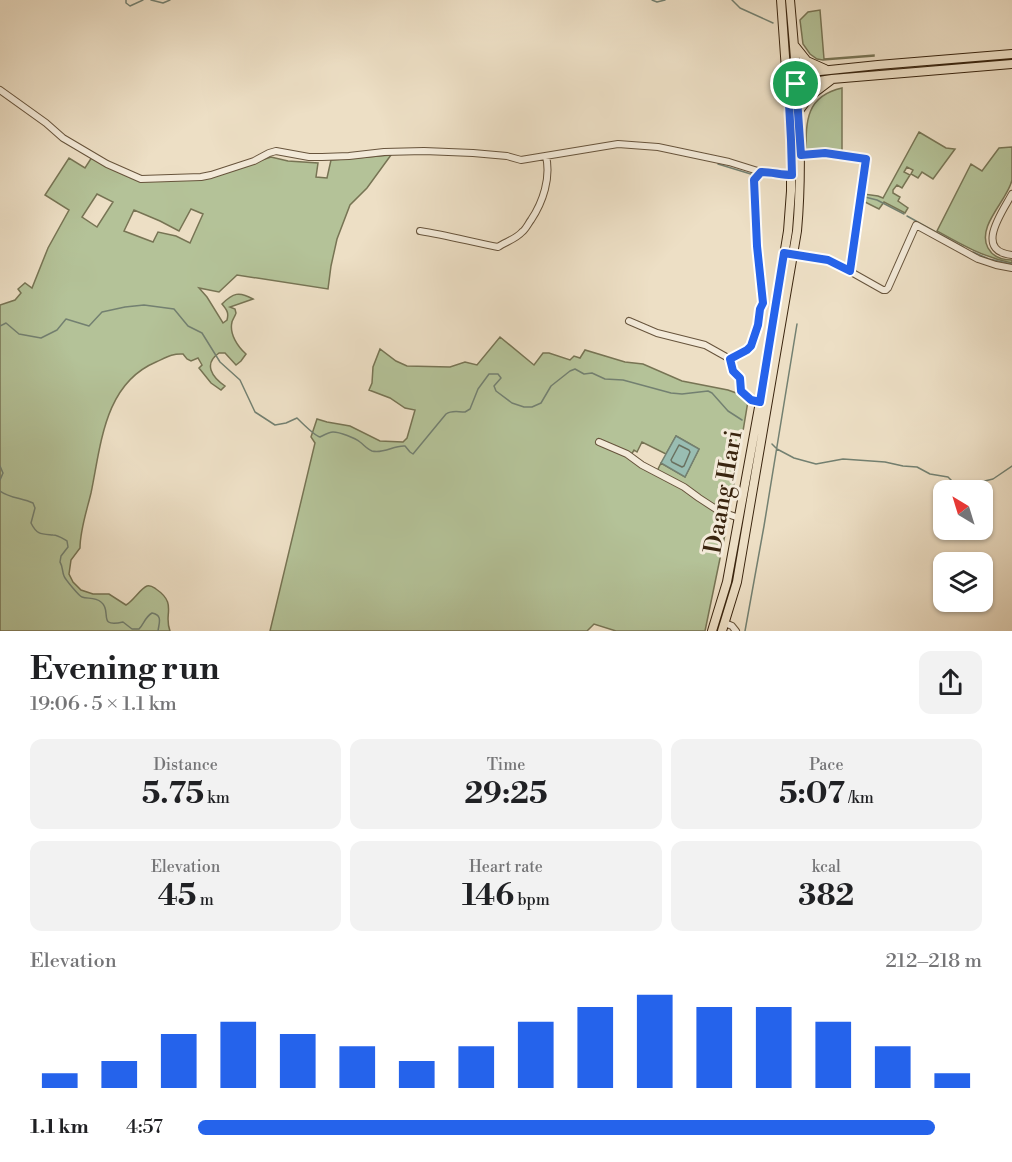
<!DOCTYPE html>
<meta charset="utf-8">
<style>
body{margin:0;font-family:"Libre Bodoni",serif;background:#f2f2f2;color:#202124;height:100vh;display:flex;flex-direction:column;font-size:22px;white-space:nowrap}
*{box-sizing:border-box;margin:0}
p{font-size:20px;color:#757577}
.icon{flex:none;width:33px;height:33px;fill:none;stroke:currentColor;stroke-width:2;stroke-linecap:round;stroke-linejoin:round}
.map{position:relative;height:631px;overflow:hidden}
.panel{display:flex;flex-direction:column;background:#fff;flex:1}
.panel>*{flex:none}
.needle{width:39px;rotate:322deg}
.buttons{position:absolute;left:933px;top:480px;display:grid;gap:12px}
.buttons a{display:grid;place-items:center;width:60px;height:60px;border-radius:12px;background:#fff;box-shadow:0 2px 4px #0004;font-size:30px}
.pin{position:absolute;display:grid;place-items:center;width:51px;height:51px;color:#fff;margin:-26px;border:3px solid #fff;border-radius:50%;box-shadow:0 2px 6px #0007}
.round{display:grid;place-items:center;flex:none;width:63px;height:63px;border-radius:12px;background:#f2f2f2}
.head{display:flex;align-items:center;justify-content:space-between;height:102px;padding:0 30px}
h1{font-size:33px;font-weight:800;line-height:45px}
.stats{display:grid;grid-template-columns:repeat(3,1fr);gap:9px;height:102px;padding:6px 30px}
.stats div{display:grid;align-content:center;border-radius:12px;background:#f2f2f2;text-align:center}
.stats b{font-size:30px;font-weight:800}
.stats small{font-size:16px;font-weight:400}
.stats p{font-size:16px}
.chart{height:168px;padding:12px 30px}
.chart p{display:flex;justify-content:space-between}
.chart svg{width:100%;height:108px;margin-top:6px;stroke:#2563eb;stroke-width:6}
ul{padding:0 30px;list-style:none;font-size:20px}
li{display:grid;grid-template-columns:96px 72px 1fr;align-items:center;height:45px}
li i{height:15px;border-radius:8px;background:#2563eb}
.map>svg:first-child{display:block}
.green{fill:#b4c298;stroke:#777454;stroke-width:1.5;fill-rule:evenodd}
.water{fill:#99bdb2;stroke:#738071;stroke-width:1.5}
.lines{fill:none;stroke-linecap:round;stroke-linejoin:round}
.shore{stroke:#6a7160;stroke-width:1.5}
.stream{stroke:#738071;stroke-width:1.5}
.minor-casing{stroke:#67543c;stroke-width:8}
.major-casing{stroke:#3a250f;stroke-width:10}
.minor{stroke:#f3ead9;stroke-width:6}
.major{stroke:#eddfc5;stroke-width:8}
.route-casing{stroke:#fff;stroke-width:12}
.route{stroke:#2563eb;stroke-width:8}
.labels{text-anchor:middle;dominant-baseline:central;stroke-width:6;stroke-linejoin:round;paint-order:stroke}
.street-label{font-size:24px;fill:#3a250f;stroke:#f3ead9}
</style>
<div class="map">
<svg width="1012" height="631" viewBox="0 0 1012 631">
<rect width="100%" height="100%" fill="#eddfc5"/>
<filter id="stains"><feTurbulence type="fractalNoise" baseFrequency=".00333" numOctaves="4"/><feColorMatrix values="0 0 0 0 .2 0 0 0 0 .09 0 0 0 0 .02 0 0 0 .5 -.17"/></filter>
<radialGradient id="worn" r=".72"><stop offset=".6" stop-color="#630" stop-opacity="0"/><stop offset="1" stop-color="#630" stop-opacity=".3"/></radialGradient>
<!-- green -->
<path class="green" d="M820 10 824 59 874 55V56L823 60 817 59 810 54 803 44 800 20 808 12Z
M842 88V153L824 150 809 152 806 151C806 121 806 96 842 88Z
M919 132 946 148 955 149 933 179 922 172 918 178 911 174 913 170 907 167 904 172 910 175 902 188 897 185 893 190V193L900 197 898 201 908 208 905 213 884 202 879 209 863 201 864 194 878 196 883 198Z
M1012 147C1012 157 1012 170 1012 180 1008 200 976 226 988 248 993 257 1002 260 1012 260V263C983 257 962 245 937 231L971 164 982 171 999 148Z
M391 155 367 188 350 205 337 239 331 266 328 289 237 275 219 292 199 288 207 297 223 323 227 320C229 313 227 310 222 304 233 293 239 291 253 299L230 307 235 309 236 313C236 314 232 321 232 322 229 334 238 347 246 354L241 361 236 365 225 353H219C203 364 212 377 225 386L221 390 211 383 199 368 202 365 198 358 191 361 187 359 183 354C173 353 165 358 156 362 104 384 101 445 91 493 87 510 80 530 80 548L71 560 69 574 73 582 81 590 93 594H109L126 605C133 601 141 588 147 586 151 585 153 587 156 589 178 604 163 614 170 631H0V305L15 300 21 293 18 289 25 283 32 288 48 248 69 210 45 195 69 158 85 168 92 157 132 178 189 179 236 169 271 157 288 161 318 163 316 177 327 178 331 160ZM97 194 113 202 97 227 82 217ZM191 209 203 214 190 243 176 236 158 232 153 242 124 231 134 210 160 221 179 231Z
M500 337 534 365 543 353H549L570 360 574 356 580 358 585 350 625 362 643 364 682 381 728 390 739 394 748 401 729 515 705 631H616L594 624 587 631H270L315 443 311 437 317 419 327 422 350 426 380 441 403 442 407 438 415 410 405 408 390 398 369 390 372 383 373 367 380 349 396 361 407 366 450 367 465 362 477 365ZM676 436 699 449 685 477 661 463 657 471 631 455 634 450 637 452 642 442 666 454Z"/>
<!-- water -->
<path class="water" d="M676 436 699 449 685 477 661 463Z"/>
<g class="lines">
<!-- shore -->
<path class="shore" d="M679 445 689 450 690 452 684 466 682 467 672 462 671 460Z"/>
<!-- stream -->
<path class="stream" d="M126 0V3L130 6 143 0
M151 0 163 3 170 0
M652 0 657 2 665 0
M732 0 740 8 773 23
M718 164 754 175
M761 176 784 179
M865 197 877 200 904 214
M907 216 963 247
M973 252 989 259 1012 264
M0 326 6 323 19 334 41 338 57 330 66 319 89 326 102 312 125 307 144 305 174 309 188 326 202 333 220 362 240 380 255 412 275 425 286 423 297 418C301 422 315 436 320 437 324 435 329 432 333 432 340 432 355 438 360 442 364 445 367 449 372 451 384 454 394 445 405 446L410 452 413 454 446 414C452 410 457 412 465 412L470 409 478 389 489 374H498L501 378 494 386 496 391 512 403 524 407H532L541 403 551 386 570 371 575 369 584 374 592 373 605 379 623 380 671 393 682 394 708 391 712 393 728 411 742 420
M772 444 777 449 794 458 816 464 843 459 885 462 903 466 917 467 930 474 948 477 956 485 964 486 993 479 1012 466
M0 466 3 473 0 480
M0 491C10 498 22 498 33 503L35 508 31 523C37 535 41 534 53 535 58 535 62 538 67 541L68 547 61 556 60 562C63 567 62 571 64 576 65 579 79 596 82 597 88 599 95 597 101 602 113 611 96 628 123 622L132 629H139C144 624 145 617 152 613 163 615 159 623 158 631
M745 631 764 526 797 324"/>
<defs>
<path id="minor" d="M0 90 46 123 63 138 107 164 141 179 201 177 211 175 254 161 269 153 276 151 309 157H322L349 156 384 152 424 151 473 153 507 156 521 160 618 144 658 147 729 162 761 172H771L781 175H795
M801 155 825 153 866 159 850 271
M1012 194C1003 211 973 251 1012 255
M420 231C446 235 472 242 498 247 505 242 516 239 522 232 526 229 528 224 531 220 543 202 551 178 546 156
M791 254 828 259 883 290H886L888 288 916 225 978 259 996 265 1012 268
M629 321 657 333 705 345 730 359 747 350 751 346 758 325 759 314 763 303 757 246 754 180 761 172
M730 359 733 371 740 378 741 391 751 400 760 402
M599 442 627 454 642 465 684 487 699 498 719 511 739 518
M725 623 732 626 736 631"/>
<path id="major" d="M795 46 807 61 825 69
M791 74 878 65 1012 54
M792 85 832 79 1012 64
M798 112 810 96 831 80
M712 631 727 582 760 402 788 231 791 191V140L781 0
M722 631 737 582 797 231C804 154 797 78 790 0"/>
</defs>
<!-- minor casing -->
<use href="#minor" class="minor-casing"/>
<!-- major casing -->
<use href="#major" class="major-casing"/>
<!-- minor -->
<use href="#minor" class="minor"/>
<!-- major -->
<use href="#major" class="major"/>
</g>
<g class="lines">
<defs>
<path id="route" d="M796 84 801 155 825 153 866 159 850 271 828 260 784 253 760 402 751 400 741 391 740 378 733 371 730 359 747 350 751 346 758 325 760 309 763 303 757 246 754 180 761 172C772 172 781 175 792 175L791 140 788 85Z"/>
</defs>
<!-- route casing -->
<use href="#route" class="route-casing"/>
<!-- route -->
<use href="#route" class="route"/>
</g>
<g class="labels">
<!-- street labels -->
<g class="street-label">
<text transform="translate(724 492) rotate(-80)">Daang Hari</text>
</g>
</g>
<rect width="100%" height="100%" filter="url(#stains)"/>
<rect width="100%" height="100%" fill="url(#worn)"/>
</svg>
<div class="buttons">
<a><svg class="needle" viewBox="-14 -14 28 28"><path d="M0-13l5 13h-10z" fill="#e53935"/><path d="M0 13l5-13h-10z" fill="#757577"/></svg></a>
<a><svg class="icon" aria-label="layers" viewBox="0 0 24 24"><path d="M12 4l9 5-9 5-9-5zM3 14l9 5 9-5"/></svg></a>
</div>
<div class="pin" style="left:796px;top:84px;background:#1e9e55"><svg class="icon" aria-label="arrive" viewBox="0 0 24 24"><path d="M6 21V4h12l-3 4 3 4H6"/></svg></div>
</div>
<section class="panel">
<div class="head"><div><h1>Evening run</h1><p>19:06 · 5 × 1.1 km</p></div><a class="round"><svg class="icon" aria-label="share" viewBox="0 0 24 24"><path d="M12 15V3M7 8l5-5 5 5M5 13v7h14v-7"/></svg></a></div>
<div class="stats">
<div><p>Distance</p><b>5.75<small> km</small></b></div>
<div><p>Time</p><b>29:25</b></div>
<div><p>Pace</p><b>5:07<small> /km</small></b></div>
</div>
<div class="stats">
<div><p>Elevation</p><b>45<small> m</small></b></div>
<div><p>Heart rate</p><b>146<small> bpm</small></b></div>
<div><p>kcal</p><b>382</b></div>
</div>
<div class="chart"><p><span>Elevation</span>212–218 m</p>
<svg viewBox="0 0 160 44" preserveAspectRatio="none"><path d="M5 44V38M15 44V33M25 44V22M35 44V17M45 44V22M55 44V27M65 44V33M75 44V27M85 44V17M95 44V11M105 44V6M115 44V11M125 44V11M135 44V17M145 44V27M155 44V38"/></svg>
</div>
<ul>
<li><b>1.1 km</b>4:57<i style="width:94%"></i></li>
</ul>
</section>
